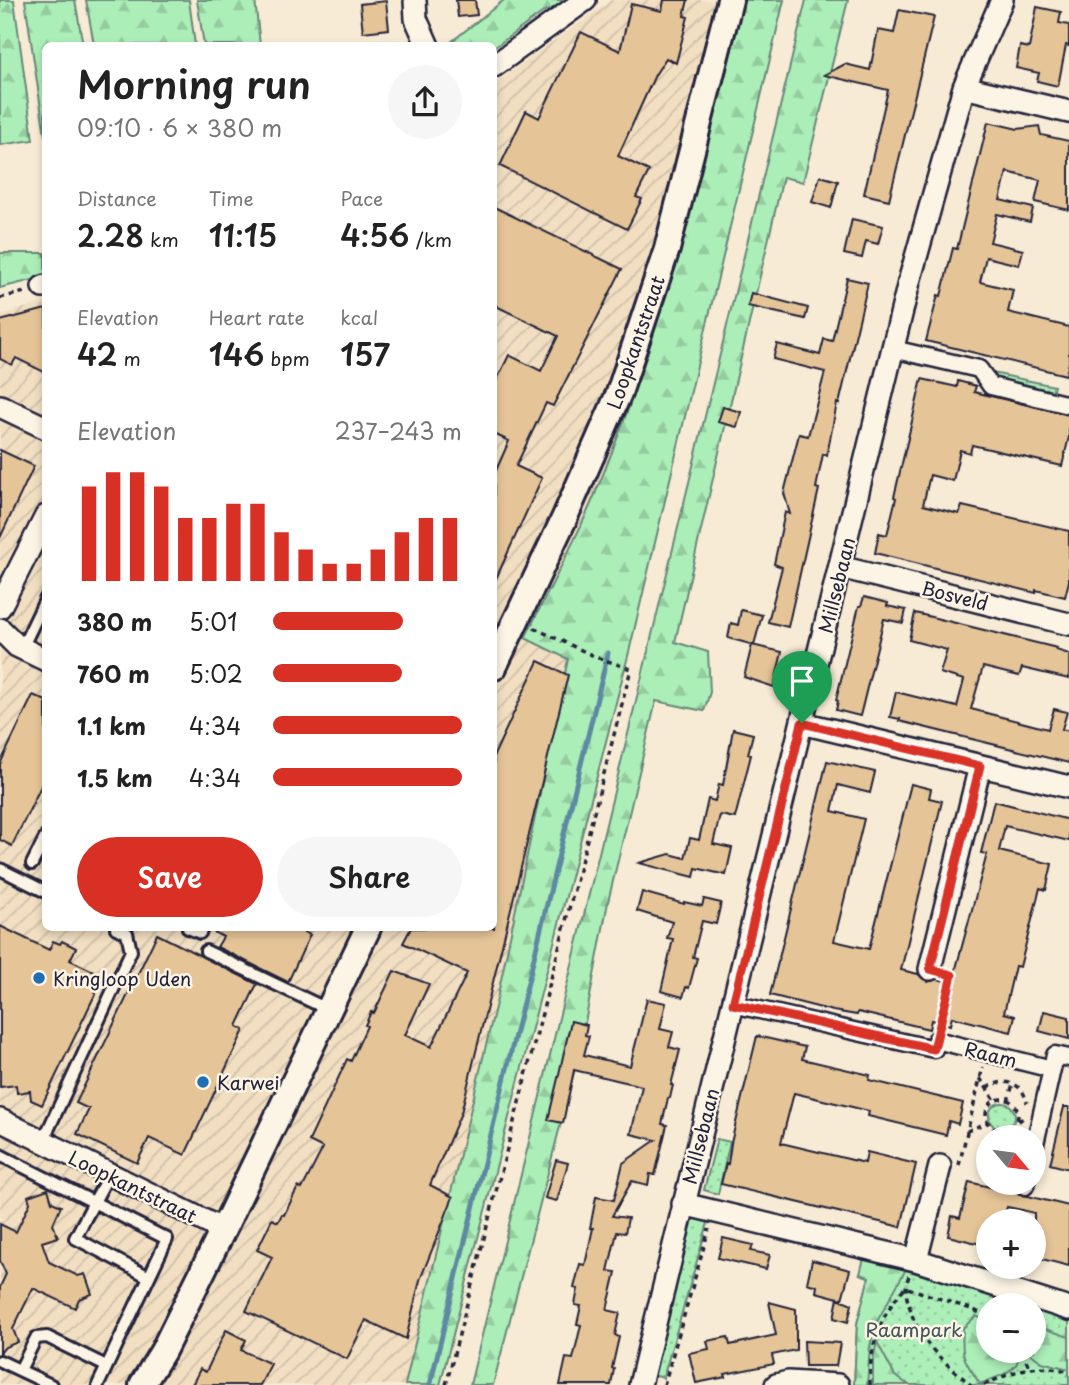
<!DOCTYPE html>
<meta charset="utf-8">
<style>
body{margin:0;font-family:"Playpen Sans",sans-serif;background:#f6f6f6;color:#222;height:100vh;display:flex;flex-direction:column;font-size:26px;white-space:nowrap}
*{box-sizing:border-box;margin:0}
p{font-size:23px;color:#767676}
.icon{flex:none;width:38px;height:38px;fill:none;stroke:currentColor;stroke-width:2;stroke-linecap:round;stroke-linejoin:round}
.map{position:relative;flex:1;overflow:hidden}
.sheet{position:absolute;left:42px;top:42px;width:455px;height:889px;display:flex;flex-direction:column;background:#fff;border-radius:10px;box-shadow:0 4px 10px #0003}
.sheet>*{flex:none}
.needle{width:46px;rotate:119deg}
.buttons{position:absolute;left:976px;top:1125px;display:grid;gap:14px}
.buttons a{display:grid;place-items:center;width:70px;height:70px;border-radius:50%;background:#fff;box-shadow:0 4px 10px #0003;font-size:35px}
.pin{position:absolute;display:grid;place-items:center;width:60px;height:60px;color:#fff;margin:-72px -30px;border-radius:50% 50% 50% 0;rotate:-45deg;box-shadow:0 0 7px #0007}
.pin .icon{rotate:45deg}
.round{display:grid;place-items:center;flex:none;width:74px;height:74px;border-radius:37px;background:#f6f6f6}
.summary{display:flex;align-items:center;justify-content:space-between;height:119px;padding:0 35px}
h1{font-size:38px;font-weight:600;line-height:52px}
.metrics{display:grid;grid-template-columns:repeat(3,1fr);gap:10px;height:119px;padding:7px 35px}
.metrics div{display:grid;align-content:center}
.metrics b{font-size:30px;font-weight:600}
.metrics small{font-size:19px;font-weight:400}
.metrics p{font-size:19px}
.chart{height:196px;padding:14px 35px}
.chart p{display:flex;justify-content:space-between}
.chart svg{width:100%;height:126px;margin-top:7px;stroke:#d93025;stroke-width:6}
.primary-button{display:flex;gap:14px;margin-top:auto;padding:14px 35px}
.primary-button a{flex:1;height:80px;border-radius:42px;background:#d93025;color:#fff;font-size:28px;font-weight:600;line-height:80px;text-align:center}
.primary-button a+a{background:#f6f6f6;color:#222}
ul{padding:0 35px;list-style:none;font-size:23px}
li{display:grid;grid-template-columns:112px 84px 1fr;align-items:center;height:52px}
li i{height:18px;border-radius:9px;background:#d93025}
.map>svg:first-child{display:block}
.industrial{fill:url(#industrial-furrows)}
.grass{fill:url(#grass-dots);stroke:#67887a;stroke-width:2}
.forest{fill:url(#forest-firs);stroke:#67887a;stroke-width:2}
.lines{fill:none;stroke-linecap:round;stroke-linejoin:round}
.stream{stroke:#5d89a2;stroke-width:5}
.building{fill:#e5c497;stroke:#22223b;stroke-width:2}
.service-casing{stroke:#22223b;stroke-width:16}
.pedestrian-casing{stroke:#22223b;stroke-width:21}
.minor-casing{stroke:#22223b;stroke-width:26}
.tertiary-casing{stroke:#22223b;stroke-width:30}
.path{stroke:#22223b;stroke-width:3.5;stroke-dasharray:5 5;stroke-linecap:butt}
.service{stroke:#fcf5e5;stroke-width:10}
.pedestrian{stroke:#fcf5e5;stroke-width:16}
.minor{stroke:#fcf5e5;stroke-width:21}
.tertiary{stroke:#fcf5e5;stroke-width:24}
.route-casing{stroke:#fff;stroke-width:14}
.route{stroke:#d93025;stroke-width:9}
.poi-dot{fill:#1f6fb2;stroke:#fcf5e5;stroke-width:2.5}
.labels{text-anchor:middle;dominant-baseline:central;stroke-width:5;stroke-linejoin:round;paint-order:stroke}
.street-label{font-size:19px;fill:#22223b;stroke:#fcf5e5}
.poi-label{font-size:19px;fill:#22223b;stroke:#fcf5e5;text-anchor:start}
.park-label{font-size:19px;fill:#44555a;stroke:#fcf5e5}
</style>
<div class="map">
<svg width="1069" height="1385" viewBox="0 0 1069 1385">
<defs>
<pattern id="industrial-furrows" width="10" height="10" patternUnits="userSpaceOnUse" patternTransform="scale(1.75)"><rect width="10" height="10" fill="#f2dfc2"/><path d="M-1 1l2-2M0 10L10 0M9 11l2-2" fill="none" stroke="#cfbfa8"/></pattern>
<pattern id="grass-dots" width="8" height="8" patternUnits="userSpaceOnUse" patternTransform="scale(1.75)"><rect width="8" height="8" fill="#aceeb8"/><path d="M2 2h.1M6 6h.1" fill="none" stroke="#94cc9f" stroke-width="1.8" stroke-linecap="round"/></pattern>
<pattern id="forest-firs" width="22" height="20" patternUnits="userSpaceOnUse" patternTransform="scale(1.75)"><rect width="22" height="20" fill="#aceeb8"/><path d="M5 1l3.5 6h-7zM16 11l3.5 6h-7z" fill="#94cc9f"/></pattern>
</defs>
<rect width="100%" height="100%" fill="#f7ebd5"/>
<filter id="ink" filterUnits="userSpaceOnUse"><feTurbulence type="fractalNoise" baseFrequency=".0143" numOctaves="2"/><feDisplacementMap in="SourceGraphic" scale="14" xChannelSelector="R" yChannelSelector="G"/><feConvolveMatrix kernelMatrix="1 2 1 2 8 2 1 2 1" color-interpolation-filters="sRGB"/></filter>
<g filter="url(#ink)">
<!-- industrial -->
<path class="industrial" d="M611 0H757L411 1385H0V315L45 302 46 928H494V84Z"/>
<!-- grass -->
<path class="grass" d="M988 372 1054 386 1051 396 996 384Z
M989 1116a13 13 0 1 1 26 0a13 13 0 1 1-26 0Z
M717 1139 730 1142 718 1194 704 1190Z
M691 1216H710L663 1378 653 1375Z
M880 1258 889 1265 1023 1305 989 1306V1351H1034V1309L1069 1320V1385H854L857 1324 869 1277 860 1274Z"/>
<!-- forest -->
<path class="forest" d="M0 0H14L33 140 0 145Z
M25 0H75L83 45 46 46 45 136Z
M86 0H189L195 45H94Z
M197 0H255L260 45H204Z
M504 0H568L554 18 546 10 495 47 498 55 494 58V46H446Z
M744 0H784L628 656 440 1385H405L497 999 568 659 525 638C548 590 575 543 595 494 662 335 703 167 744 0Z
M806 0H848L803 182 783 177 675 642 708 652 710 692 704 711 656 701 608 902 580 1049 493 1385H470Z
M0 253H45V277L0 288Z
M865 1254C880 1258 891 1265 906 1269L874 1327 870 1347 867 1385H854L857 1324 869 1277 860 1274Z
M976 1316 989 1322V1351H1018C1023 1372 995 1377 980 1384 964 1359 961 1360 963 1328Z
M1034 1325 1069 1337V1369L1042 1362 1027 1351H1034Z
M877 1342 895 1376 909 1385H873V1359Z"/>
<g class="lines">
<!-- stream -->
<path class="stream" d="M430 1385 608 653"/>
</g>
<!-- building -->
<path class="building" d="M456 0H475L477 15 458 17Z
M664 0H688L684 16 688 17 676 63 666 58 655 75 618 156 649 171 636 197 642 199 627 229 500 166 526 111 539 118 581 32 620 51 631 4 662 11Z
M386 1 389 29 363 32 360 4Z
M1037 7 1061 12 1059 23 1069 25V46L1066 45 1058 86 1037 81 1039 73 1016 68 1020 46 1029 48Z
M899 10 934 17 889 200 864 194 888 90 824 75 845 64 870 70 878 30 894 33Z
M988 122 1018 129 1039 126 1041 135 1069 141V210L1035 202 1040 180 1007 172 1000 200 1033 208 1030 222 997 214 990 242 1023 250 1019 265 986 257 980 282 1013 290 1008 312 1069 327V363L1066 375 926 341 938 295 941 296 953 248 957 249Z
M820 176 838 181 831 208 812 202Z
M494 207 622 269 553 406 546 403 516 466 542 478 494 583V475L509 441 494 434V386L509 355 541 371 558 336 494 305Z
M852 219 883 226 878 244 866 241 862 258 844 254Z
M847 278 868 283 839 404 837 403 827 455 823 454 816 488 819 489 788 627 768 622 782 567 774 564 785 512 790 514 784 493 799 434 808 436 825 372 773 359 777 344 820 355 824 339 832 341Z
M751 293 808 308 805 319 748 306Z
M46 309V373L16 358 12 365 0 359V321Z
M922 379 957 387 958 381 976 386 974 392 1069 415V437L1062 466 972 445 970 453 960 450 953 481 930 475 923 505 959 514 962 506 1069 531V581L1065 597 1036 590V593L875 553 879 533 887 535 896 498 894 497Z
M723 407 741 412 737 427 718 422Z
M0 450 34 466 0 538Z
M864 597 888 603 887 606 906 610 903 623 884 619 860 716 836 710 838 701 836 700 859 606H861Z
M741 610 762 615 754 645 728 638 731 623 738 625Z
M915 613 1057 648 1056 650 1069 654V679L1022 668 1019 676 983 667 971 709 1048 729 1054 709 1067 712 1062 729 1069 731V763L899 721 900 719 890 717 896 692 957 707 964 680 940 673 947 650 909 640Z
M752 645 782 652 774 687 744 677Z
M538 661 568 675 461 1113 430 1185 453 1197 420 1280 406 1339 366 1320 347 1359 246 1311 272 1257 257 1250 272 1219 278 1222 282 1214 284 1215 298 1187 302 1189 323 1148 309 1141 347 1059 351 1061 367 1026 365 1025 371 1012 374 1013 394 971 429 984 405 1035 431 1047 467 973 403 943 411 928H494V755Z
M33 695 46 701V776L12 846 0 840V764Z
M733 729 753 734 748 754 751 755 735 818 720 815 713 844 732 848 726 875 696 868 694 877 639 863 670 854 685 858 690 838 699 840 708 799 715 801 719 784 723 785Z
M827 761 875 772 870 793 838 785 832 811 864 819 834 941 869 949 911 784 931 789 929 798 942 801 901 970 918 974 928 982 938 979 952 983 987 854 981 853 994 801 1069 820V841L1005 826 999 851 1052 864 1046 890 1040 888 1020 967 1015 966 1004 1013 1015 1016 1011 1032 952 1017 950 1025 931 1020 929 1029 858 1012 857 1015 833 1011 770 995Z
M642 892 684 904V902L702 906 704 899 721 903 716 924 702 921 693 957 697 958 689 988 686 987 683 997 661 991 673 939 667 938 672 922 637 911Z
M0 926 49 950 53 941 60 944 62 941 76 948 70 960 104 976 42 1105 31 1100 30 1091 17 1093 16 1085 0 1087Z
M211 928H306L304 932 310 935 288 982 217 947 223 937 210 930Z
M157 934 257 984 237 1026 244 1030 185 1155 149 1138 137 1163 77 1134 89 1109 76 1103Z
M647 999 666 1003 660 1029 673 1032 669 1047 680 1050 671 1085H673L670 1098H668L662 1124 667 1125 655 1175 650 1174 648 1185 632 1181 612 1216 628 1218 625 1233 617 1232 608 1271 616 1272 607 1310 620 1313 615 1335 619 1337 612 1368 614 1369 611 1385H560L566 1358 573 1359 581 1325 577 1324 581 1306 575 1305 578 1289 574 1288 580 1264 585 1265 593 1228H590L596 1197 614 1200 623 1163 656 1140 631 1134 642 1086 574 1070 563 1123 548 1120 559 1074 571 1021 587 1025 585 1035 589 1036 584 1055 630 1066Z
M1044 1011 1069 1017V1039L1039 1031Z
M757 1036 805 1047 802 1059 870 1075 869 1080 963 1103 958 1124 949 1121 946 1135 868 1116 869 1111 794 1093 781 1143 865 1163 867 1152 916 1164 901 1227 721 1184 726 1163 728 1164 731 1143Z
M1064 1107H1069V1169L1050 1164Z
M556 1160 568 1163 557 1201 545 1198Z
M969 1182 1069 1206V1266L1034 1257V1213L1022 1210 1007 1207 1003 1222H989V1246L948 1236 952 1216 960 1218Z
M48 1189 52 1202 61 1206 53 1224 58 1237 42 1242 49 1262 78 1276 85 1274 92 1294 79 1299 75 1308 33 1288 13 1329 18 1342 5 1347 0 1353V1287L6 1274 0 1261V1224L16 1232 30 1203 28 1196Z
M723 1238 753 1245 751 1251 770 1255 766 1269 718 1258Z
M812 1260 850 1270 842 1299 816 1292 817 1286 807 1283Z
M838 1298 852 1304 848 1322 834 1318Z
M769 1302 796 1309V1350L772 1355 774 1364 725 1374 726 1377 696 1383 689 1353 709 1349 707 1341 728 1337 730 1345 776 1335Z
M226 1330 246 1340 241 1350 271 1364 260 1385H192L200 1369 206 1372Z
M804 1341 840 1343 836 1366H805Z"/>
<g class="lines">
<defs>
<path id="service" d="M22 648 46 598
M32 864 46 836
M0 869 46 892
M188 928 200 933 203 928
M206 951 329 1010
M43 1141 131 951 127 933 116 928
M0 1155 167 1239 98 1385
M109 1174 75 1238 149 1277
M0 1361 51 1385
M20 1370 36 1338 47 1337 106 1366"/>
<path id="pedestrian" d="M893 349 979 369 991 386 1069 405
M733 1004 934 1049 936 1040 1052 1069 1034 1148
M1052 1069 1055 1055 1069 1058
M1025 1186 1026 1183"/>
<path id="minor" d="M415 0 416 19 428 46
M494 66 585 0
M964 87 1069 112
M43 287 46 286
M0 406 46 428
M840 567 1069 624
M0 607 46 516
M0 629 17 646 46 660
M802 723 1069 787
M930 969 980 766
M0 1120 223 1230
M683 1204 916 1260 1069 1309
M916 1260 940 1166
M640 1385 909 282 964 87 1002 0
M776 1385 788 1382 838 1385"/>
<path id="tertiary" d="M494 667 564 519 619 393 667 249 730 0
M142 1385 163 1351 223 1230 368 928"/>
</defs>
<!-- service casing -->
<use href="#service" class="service-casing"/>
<!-- pedestrian casing -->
<use href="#pedestrian" class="pedestrian-casing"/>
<!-- minor casing -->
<use href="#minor" class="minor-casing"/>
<!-- tertiary casing -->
<use href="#tertiary" class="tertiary-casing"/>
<!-- path -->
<path class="path" d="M0 298 25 292
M940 1024 952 975 948 974
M980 1078 995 1101
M987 1088C1004 1077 1023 1082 1027 1103
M986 1115a16 16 0 1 1 32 0a16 16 0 1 1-32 0Z
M1008 1101 1013 1084
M967 1131 988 1122
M1021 1136 1013 1126 1024 1117
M959 1165 983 1067
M909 1276C904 1288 906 1296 910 1308 920 1345 944 1361 971 1385
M1023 1351 1029 1368
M446 1385 631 669 596 657 534 628
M664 1385 709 1229
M870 1385C869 1346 880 1316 905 1287L974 1310 989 1318
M984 1385C1016 1371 1034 1361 1069 1372"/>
<!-- service -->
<use href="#service" class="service"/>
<!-- pedestrian -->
<use href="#pedestrian" class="pedestrian"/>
<!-- minor -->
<use href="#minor" class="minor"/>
<!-- tertiary -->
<use href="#tertiary" class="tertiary"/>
</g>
</g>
<g class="lines" filter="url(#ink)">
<defs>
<path id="route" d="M802 723 980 766 930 969 952 975 934 1049 733 1004Z"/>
</defs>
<!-- route casing -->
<use href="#route" class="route-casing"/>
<!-- route -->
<use href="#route" class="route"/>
</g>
<!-- markers -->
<g class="poi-dot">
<circle cx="39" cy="978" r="7"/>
<circle cx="203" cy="1082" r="7"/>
</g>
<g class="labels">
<!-- street labels -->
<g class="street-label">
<text transform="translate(635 342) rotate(-71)">Loopkantstraat</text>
<text transform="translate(836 585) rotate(-76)">Millsebaan</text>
<text transform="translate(955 595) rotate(14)">Bosveld</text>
<text transform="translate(991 1054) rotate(14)">Raam</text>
<text transform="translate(700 1136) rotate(-76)">Millsebaan</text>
<text transform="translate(133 1186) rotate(26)">Loopkantstraat</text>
</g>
<!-- poi labels -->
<g class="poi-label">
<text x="53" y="978">Kringloop Uden</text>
<text x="217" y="1082">Karwei</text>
</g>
<!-- park labels -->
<g class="park-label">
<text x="914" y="1329">Raampark</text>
</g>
</g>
</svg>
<div class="buttons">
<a><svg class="needle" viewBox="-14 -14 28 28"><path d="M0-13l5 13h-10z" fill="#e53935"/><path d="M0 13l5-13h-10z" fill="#767676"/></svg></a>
<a>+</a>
<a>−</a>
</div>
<div class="pin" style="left:802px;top:723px;background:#1e9e55"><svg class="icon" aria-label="arrive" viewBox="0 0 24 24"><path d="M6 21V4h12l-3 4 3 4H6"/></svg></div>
<section class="sheet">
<div class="summary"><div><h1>Morning run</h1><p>09:10 · 6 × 380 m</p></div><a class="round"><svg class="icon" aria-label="share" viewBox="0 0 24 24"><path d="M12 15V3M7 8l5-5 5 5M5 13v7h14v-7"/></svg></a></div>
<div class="metrics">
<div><p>Distance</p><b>2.28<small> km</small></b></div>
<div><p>Time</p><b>11:15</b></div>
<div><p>Pace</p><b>4:56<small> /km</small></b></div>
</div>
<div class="metrics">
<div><p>Elevation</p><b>42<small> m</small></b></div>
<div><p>Heart rate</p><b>146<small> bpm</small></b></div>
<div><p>kcal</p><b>157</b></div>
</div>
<div class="chart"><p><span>Elevation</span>237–243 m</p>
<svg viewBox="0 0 160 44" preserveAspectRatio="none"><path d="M5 44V11M15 44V6M25 44V6M35 44V11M45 44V22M55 44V22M65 44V17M75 44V17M85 44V27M95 44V33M105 44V38M115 44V38M125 44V33M135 44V27M145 44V22M155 44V22"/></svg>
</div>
<ul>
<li><b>380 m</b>5:01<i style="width:69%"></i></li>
<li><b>760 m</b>5:02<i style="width:68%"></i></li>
<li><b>1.1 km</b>4:34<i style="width:100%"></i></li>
<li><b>1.5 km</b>4:34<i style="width:100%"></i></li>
</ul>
<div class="primary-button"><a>Save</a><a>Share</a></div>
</section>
</div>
